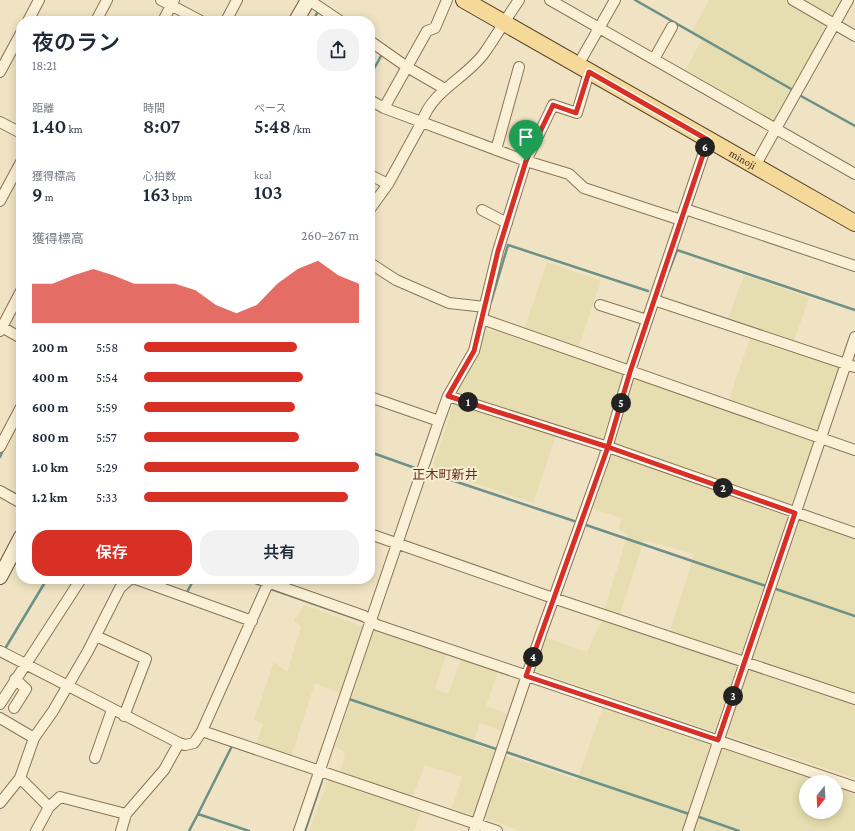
<!DOCTYPE html>
<html lang="ja">
<meta charset="utf-8">
<style>
body{margin:0;font-family:"Crimson Pro","Noto Sans JP",serif;background:#f2f2f3;color:#1f2937;height:100vh;display:flex;flex-direction:column;font-size:15px;white-space:nowrap}
*{box-sizing:border-box;margin:0}
p{font-size:13px;color:#747a83}
.icon{flex:none;width:22px;height:22px;fill:none;stroke:currentColor;stroke-width:2;stroke-linecap:round;stroke-linejoin:round}
.map{position:relative;flex:1;overflow:hidden}
.details{position:absolute;left:16px;top:16px;width:359px;height:568px;display:flex;flex-direction:column;background:#fff;border-radius:16px;box-shadow:0 2px 10px #0003}
.details>*{flex:none}
.needle{width:26px;rotate:198deg}
.tools{position:absolute;left:799px;top:775px;display:grid;gap:8px}
.tools a{display:grid;place-items:center;width:44px;height:44px;border-radius:50%;background:#fff;box-shadow:0 2px 10px #0003;font-size:20px}
.pin{position:absolute;display:grid;place-items:center;width:34px;height:34px;color:#fff;margin:-41px -17px;border-radius:50% 50% 50% 0;rotate:-45deg;box-shadow:0 0 4px #0007}
.pin .icon{rotate:45deg}
.km{position:absolute;width:20px;height:20px;margin:-10px;border-radius:50%;background:#222;color:#fff;font-size:11px;line-height:20px;text-align:center}
.round{display:grid;place-items:center;flex:none;width:42px;height:42px;border-radius:16px;background:#f2f2f3}
.summary{display:flex;align-items:center;justify-content:space-between;height:68px;padding:0 16px}
h1{font-size:22px;font-weight:600;line-height:30px}
.figures{display:grid;grid-template-columns:repeat(3,1fr);gap:6px;height:68px;padding:4px 16px}
.figures div{display:grid;align-content:center}
.figures b{font-size:20px;font-weight:600}
.figures small{font-size:11px;font-weight:400}
.figures p{font-size:11px}
.chart{height:112px;padding:8px 16px}
.chart p{display:flex;justify-content:space-between}
.chart svg{width:100%;height:72px;margin-top:4px;fill:#d93025;opacity:.7}
.button{display:flex;gap:8px;margin-top:auto;padding:8px 16px}
.button a{flex:1;height:46px;border-radius:16px;background:#d93025;color:#fff;font-size:16px;font-weight:600;line-height:46px;text-align:center}
.button a+a{background:#f2f2f3;color:#1f2937}
ul{padding:0 16px;list-style:none;font-size:13px}
li{display:grid;grid-template-columns:64px 48px 1fr;align-items:center;height:30px}
li i{height:10px;border-radius:5px;background:#d93025}
.map>svg:first-child{display:block}
.farmland{fill:#e6deb0}
.lines{fill:none;stroke-linecap:round;stroke-linejoin:round}
.stream{stroke:#6b9188;stroke-width:2.5}
.street-casing{stroke:#8b7459;stroke-width:12}
.secondary-casing{stroke:#6d553c;stroke-width:16}
.primary-casing{stroke:#59422d;stroke-width:18}
.street{stroke:#faf0d6;stroke-width:10}
.secondary{stroke:#faf0d6;stroke-width:14}
.primary{stroke:#f5d999;stroke-width:16}
.route-casing{stroke:#fff;stroke-width:8}
.route{stroke:#d93025;stroke-width:5}
.labels{text-anchor:middle;dominant-baseline:central;stroke-width:4;stroke-linejoin:round;paint-order:stroke}
.street-label{font-size:11px;fill:#3a2c1d;stroke:#f7edd3}
.quarter-label{font-size:13px;fill:#692c1b;stroke:#f7edd3}
</style>
<div class="map">
<svg width="855" height="831" viewBox="0 0 855 831">
<rect width="100%" height="100%" fill="#f0e3c3"/>
<!-- farmland -->
<path class="farmland" d="M709 0H789L830 23 772 123 684 72 702 39 691 33Z
M801 0H842L832 18Z
M547 262 601 281 579 346 524 329Z
M744 275 809 298 794 341 728 319Z
M485 328 625 373 601 441 456 394 478 357Z
M750 338 839 364 818 433 728 402Z
M632 377 816 438 790 507 612 445Z
M454 402 556 435 533 503 432 469Z
M610 453 787 512 790 517 741 656 670 631 694 554 644 540 620 615 604 610 628 534 619 530 621 518 588 507Z
M800 520 855 538V694L753 657Z
M304 605 364 627 342 694 315 683 291 757 256 746 263 724 254 720 274 662 287 672 301 627 294 621Z
M603 617 740 663 715 732 533 670 544 637 587 652Z
M375 628 447 653 435 689 448 694 462 657 499 669 486 706 509 715 504 732 480 723 473 744 496 751 475 816 452 808 462 777 425 765 412 798 340 774 345 753 335 746Z
M749 668 855 703V778L727 735Z
M605 702 711 742 682 831H522L484 818 503 755 577 780Z
M721 747 827 782H806V812H836V785L855 791V831H694Z
M328 780 421 810 415 831H309Z"/>
<g class="lines">
<!-- stream -->
<path class="stream" d="M635 0 793 90
M313 21 318 11
M370 65 375 67 370 76
M375 67 381 56
M801 96 855 126
M669 271 677 250 855 310
M491 302 508 245 648 291
M370 452 415 468
M0 457 4 448
M427 472 574 521
M8 490 21 497
M586 525 766 586
M246 579 258 584
M271 589 363 621
M776 589 855 616
M186 594 194 579
M6 647 47 579
M349 699 499 750
M506 752 689 814
M198 814 231 748
M699 817 739 831
M189 831 198 814 249 831
M305 831 322 780"/>
<defs>
<path id="street" d="M161 0 201 21
M309 0 340 21
M550 0 855 174
M793 0 855 36
M28 21 39 0
M96 21 107 0
M163 21 174 0
M226 21 237 0
M370 41 407 67 445 89
M654 59 672 27
M578 65 615 0
M0 72 21 33
M370 100 384 108 526 161 569 174 584 188 681 220
M384 108 427 31 435 28 447 0
M0 122 21 133
M496 150 519 67
M755 166 848 0
M370 175 388 184
M0 201 21 162
M370 209 388 184 422 122C432 90 467 78 485 52 497 35 507 17 519 0
M685 209 855 266
M482 210 507 223
M370 263 396 280 449 303 485 307
M654 300 855 367
M600 305 647 320
M482 319 855 450
M0 326 21 338
M0 331 21 291
M448 396 608 447 855 533
M370 397 439 421
M0 447 21 407
M0 491 21 503
M370 534 553 598 855 699
M136 579 252 621
M259 579 364 616 377 625 855 787
M96 636 146 659 124 716
M0 651 179 743 185 745 194 743 202 731 497 831
M0 704 81 579
M14 708 26 689 15 679
M0 718 34 738
M202 731 270 579
M95 758 112 710
M20 778 49 807
M0 803 20 778 34 738 53 711 88 651 120 588 130 579
M126 814 164 770 179 743
M36 831 49 807 60 797 126 814 121 831
M299 831 439 421 448 396 474 351 498 251 526 161 553 105 577 113 589 72
M474 831 542 631 604 458 630 371 708 140
M688 831 855 337"/>
<path id="secondary" d="M296 21 308 0
M0 577 21 537"/>
<g id="primary">
<path id="s1" d="M464 0 855 223"/>
</g>
</defs>
<!-- street casing -->
<use href="#street" class="street-casing"/>
<!-- secondary casing -->
<use href="#secondary" class="secondary-casing"/>
<!-- primary casing -->
<use href="#primary" class="primary-casing"/>
<!-- street -->
<use href="#street" class="street"/>
<!-- secondary -->
<use href="#secondary" class="secondary"/>
<!-- primary -->
<use href="#primary" class="primary"/>
</g>
<g class="lines">
<defs>
<path id="route" d="M526 161 498 251 474 351 448 396 608 447 795 513 718 740 526 676 604 458 608 447 630 372 708 140 589 72 576 113 553 105 526 161"/>
</defs>
<!-- route casing -->
<use href="#route" class="route-casing"/>
<!-- route -->
<use href="#route" class="route"/>
</g>
<g class="labels">
<!-- street labels -->
<g class="street-label">
<text stroke="none"><textPath href="#s1" startOffset="321">minoji</textPath></text>
</g>
<!-- quarter labels -->
<g class="quarter-label">
<text x="445" y="474">正木町新井</text>
</g>
</g>
</svg>
<div class="tools">
<a><svg class="needle" viewBox="-14 -14 28 28"><path d="M0-13l5 13h-10z" fill="#e53935"/><path d="M0 13l5-13h-10z" fill="#747a83"/></svg></a>
</div>
<div class="pin" style="left:526px;top:161px;background:#1e9e55"><svg class="icon" aria-label="arrive" viewBox="0 0 24 24"><path d="M6 21V4h12l-3 4 3 4H6"/></svg></div>
<b class="km" style="left:468px;top:402px">1</b>
<b class="km" style="left:723px;top:488px">2</b>
<b class="km" style="left:733px;top:696px">3</b>
<b class="km" style="left:533px;top:657px">4</b>
<b class="km" style="left:621px;top:403px">5</b>
<b class="km" style="left:705px;top:147px">6</b>
<section class="details">
<div class="summary"><div><h1>夜のラン</h1><p>18:21</p></div><a class="round"><svg class="icon" aria-label="share" viewBox="0 0 24 24"><path d="M12 15V3M7 8l5-5 5 5M5 13v7h14v-7"/></svg></a></div>
<div class="figures">
<div><p>距離</p><b>1.40<small> km</small></b></div>
<div><p>時間</p><b>8:07</b></div>
<div><p>ペース</p><b>5:48<small> /km</small></b></div>
</div>
<div class="figures">
<div><p>獲得標高</p><b>9<small> m</small></b></div>
<div><p>心拍数</p><b>163<small> bpm</small></b></div>
<div><p>kcal</p><b>103</b></div>
</div>
<div class="chart"><p><span>獲得標高</span>260–267 m</p>
<svg viewBox="0 0 160 44" preserveAspectRatio="none"><path d="M0 44V20L10 20L20 15L30 11L40 15L50 20L60 20L70 20L80 24L90 33L100 38L110 33L120 20L130 11L140 6L150 15L160 20V44z"/></svg>
</div>
<ul>
<li><b>200 m</b>5:58<i style="width:71%"></i></li>
<li><b>400 m</b>5:54<i style="width:74%"></i></li>
<li><b>600 m</b>5:59<i style="width:70%"></i></li>
<li><b>800 m</b>5:57<i style="width:72%"></i></li>
<li><b>1.0 km</b>5:29<i style="width:100%"></i></li>
<li><b>1.2 km</b>5:33<i style="width:95%"></i></li>
</ul>
<div class="button"><a>保存</a><a>共有</a></div>
</section>
</div>
